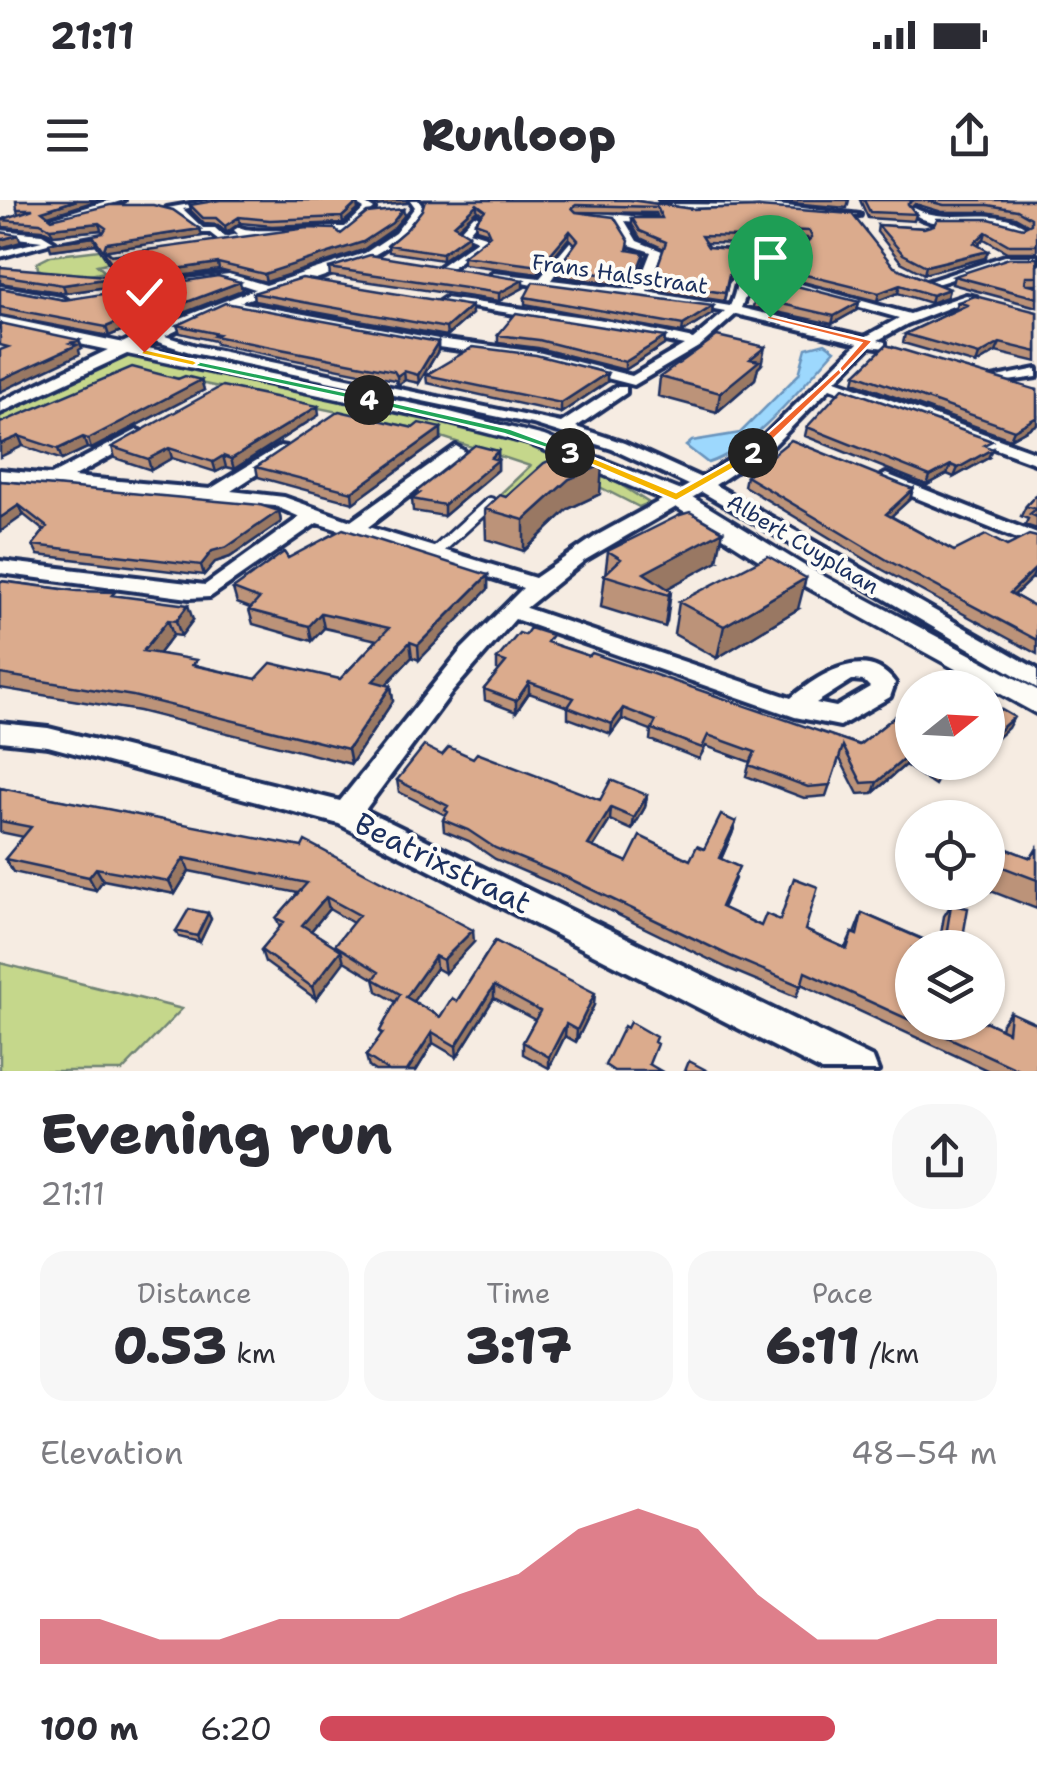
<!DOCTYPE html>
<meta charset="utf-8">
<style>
body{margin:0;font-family:"Shantell Sans",sans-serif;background:#f7f7f7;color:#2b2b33;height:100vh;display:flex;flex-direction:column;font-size:38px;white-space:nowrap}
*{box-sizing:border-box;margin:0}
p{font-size:32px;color:#7c7c81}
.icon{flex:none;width:55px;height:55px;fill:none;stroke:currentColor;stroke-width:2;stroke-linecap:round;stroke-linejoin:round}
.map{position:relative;height:871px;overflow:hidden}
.sheet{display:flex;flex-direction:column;background:#fff;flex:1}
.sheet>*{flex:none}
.needle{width:65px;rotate:72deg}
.fabs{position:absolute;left:895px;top:470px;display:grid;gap:20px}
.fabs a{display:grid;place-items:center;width:110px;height:110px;border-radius:50%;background:#fff;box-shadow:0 2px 8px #0004;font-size:50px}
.pin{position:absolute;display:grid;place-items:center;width:85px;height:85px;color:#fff;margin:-102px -42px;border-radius:50% 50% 50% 0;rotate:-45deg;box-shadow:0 0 10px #0007}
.pin .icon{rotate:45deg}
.km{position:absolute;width:50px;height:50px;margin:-25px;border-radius:50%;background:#222;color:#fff;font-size:28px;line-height:50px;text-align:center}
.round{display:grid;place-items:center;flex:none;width:105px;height:105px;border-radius:40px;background:#f7f7f7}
.summary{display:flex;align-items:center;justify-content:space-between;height:170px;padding:0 40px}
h1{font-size:55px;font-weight:800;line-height:75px}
.metrics{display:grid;grid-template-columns:repeat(3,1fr);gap:15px;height:170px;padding:10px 40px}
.metrics div{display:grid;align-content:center;border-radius:25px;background:#f7f7f7;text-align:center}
.metrics b{font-size:50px;font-weight:800}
.metrics small{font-size:28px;font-weight:400}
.metrics p{font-size:28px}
.chart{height:280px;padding:20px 40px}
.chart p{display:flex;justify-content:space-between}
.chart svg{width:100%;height:180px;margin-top:10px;fill:#d1495b;opacity:.7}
ul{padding:0 40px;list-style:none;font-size:32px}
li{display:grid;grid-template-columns:160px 120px 1fr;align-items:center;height:75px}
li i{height:25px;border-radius:12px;background:#d1495b}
.status{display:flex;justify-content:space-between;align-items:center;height:70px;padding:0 50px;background:#fff;direction:ltr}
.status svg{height:28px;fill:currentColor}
header{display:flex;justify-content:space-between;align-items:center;height:130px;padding:0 40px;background:#fff;font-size:45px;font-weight:800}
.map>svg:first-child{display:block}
.green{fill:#c5d78b;stroke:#708374;stroke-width:2.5}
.water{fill:#9dd8fd;stroke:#6994bd;stroke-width:2.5}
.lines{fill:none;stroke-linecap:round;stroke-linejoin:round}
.service-casing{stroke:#1b2f5e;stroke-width:16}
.minor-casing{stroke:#1b2f5e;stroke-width:8}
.tertiary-casing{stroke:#1b2f5e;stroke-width:7}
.service{stroke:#fdfcf7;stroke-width:10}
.minor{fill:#fdfcf7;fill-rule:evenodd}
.tertiary{fill:#fdfcf7;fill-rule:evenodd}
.wall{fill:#bc9379;stroke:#1b2f5e;stroke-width:2.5;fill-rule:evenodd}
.shaded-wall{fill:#997863;stroke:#1b2f5e;stroke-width:2.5}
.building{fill:#dbab8d;stroke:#1b2f5e;stroke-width:2.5}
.split-1{fill:#f0652b;stroke:#fff;stroke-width:2.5}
.split-2{fill:#f0652b;stroke:#fff;stroke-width:2.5}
.split-3{fill:#f5b400;stroke:#fff;stroke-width:2.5}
.split-4{fill:#22a559;stroke:#fff;stroke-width:2.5}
.split-5{fill:#22a559;stroke:#fff;stroke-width:2.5}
.split-6{fill:#f5b400;stroke:#fff;stroke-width:2.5}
.labels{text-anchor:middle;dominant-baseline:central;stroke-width:8;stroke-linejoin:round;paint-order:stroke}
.far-street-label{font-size:22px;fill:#1b2f5e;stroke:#fdfcf7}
.near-street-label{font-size:30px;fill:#1b2f5e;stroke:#fdfcf7}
</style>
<div class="status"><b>21:11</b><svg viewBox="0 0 49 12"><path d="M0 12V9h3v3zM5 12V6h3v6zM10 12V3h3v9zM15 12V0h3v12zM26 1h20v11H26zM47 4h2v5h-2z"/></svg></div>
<header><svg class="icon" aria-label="menu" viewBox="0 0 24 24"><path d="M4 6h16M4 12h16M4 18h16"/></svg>Runloop<svg class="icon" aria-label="share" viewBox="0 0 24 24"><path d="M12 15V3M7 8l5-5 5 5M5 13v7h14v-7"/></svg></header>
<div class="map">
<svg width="1037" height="871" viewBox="0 0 1037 871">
<rect width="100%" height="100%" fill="#f6ece2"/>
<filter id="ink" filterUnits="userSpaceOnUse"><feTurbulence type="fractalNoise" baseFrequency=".01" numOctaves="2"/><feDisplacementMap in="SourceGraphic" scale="20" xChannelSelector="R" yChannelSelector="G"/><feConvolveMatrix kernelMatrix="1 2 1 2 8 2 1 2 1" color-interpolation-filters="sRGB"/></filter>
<g filter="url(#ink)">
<!-- green -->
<path class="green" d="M107 49 116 61 97 65 105 72 80 77 43 95 33 90 59 78 38 69 37 63 51 56Z
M124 153 525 241 607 276 649 303 639 307 572 273 519 307 494 300 530 266 414 228 133 169 0 229V212Z
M0 763 182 809 122 871H0Z"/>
<!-- water -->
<path class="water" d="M825 143 835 150C804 184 753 249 708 263L686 246 692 241 740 233 799 174 806 148Z"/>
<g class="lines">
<defs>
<path id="service" d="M435 353 490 303"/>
<path id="minor" d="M111 0H124L56 21 48 19Z
M213 0H237L183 9 203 28H215L225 37 238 34 234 30 239 27C252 35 321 26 345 27L364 9 349 0H359L374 9 345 35 308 31 223 43 210 33H198L175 11 167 8Z
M410 0H418L423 7C397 66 296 83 239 102L438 139 538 152 632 176 684 145 605 128 439 102 445 98 605 120 693 139 725 112 662 100 542 87 489 76 494 73 540 78 570 42 575 45 551 80 636 90 651 52 630 45 616 20 585 17 588 12 664 19 661 24 625 21 637 41 662 51 647 92 730 106C741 85 737 55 754 40L809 44 757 46 751 76 797 83 910 114 966 95 976 97 907 124 878 140 885 142V148L870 146 836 180 1037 253V264L830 188 773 246 715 285 1037 469V488L702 292 585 360 526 408 791 498C819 474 867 444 895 483L890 497 840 526 795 517 515 419 452 492 365 610 873 858 878 871H822L339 624 48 546 0 541V523L48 528 340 601 461 450 523 388 317 323 210 397 189 398 0 373V361L205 385 300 317 275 306 0 280V270L51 275 137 230 143 232V238L73 277 210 289 280 246 286 247V255L231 291 284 297 351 321 456 246 464 251 462 255 368 327 535 378 596 336 689 285 612 249 533 224 193 153 155 141 0 213V202L145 132 255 89 228 80 191 84 187 79 229 74 266 85 365 53 395 33 415 7ZM751 82 796 89 899 118 865 137 741 108ZM226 107 438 147 537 160 634 185 700 146 736 114 858 143 761 239 701 278 624 243 576 227 626 193V187H616L561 223 196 146 165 136ZM852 480 864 481 870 487 836 507 816 503Z
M660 4 778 5 860 15 657 9Z
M914 8C950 27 993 3 1027 28L1022 31C1014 27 1008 23 999 21 968 17 935 33 910 11Z
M474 15 481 17 469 31 485 36 487 41 447 71H439V67L477 40 458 32Z
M0 30 42 34 55 42 0 57V51L42 41 0 36Z
M1005 56H1037V62H1006L930 86 920 84Z
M0 86 61 97 67 100 61 103 0 92Z
M1037 169V177L994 183 987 179Z
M886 274 1037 334V347L880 283 877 279Z"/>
<path id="tertiary" d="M0 117 438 209 544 236 684 292 803 365 1037 490V514L770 367 668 302 530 244 437 220 0 127Z"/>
</defs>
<!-- service casing -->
<use href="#service" class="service-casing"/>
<!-- minor casing -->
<use href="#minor" class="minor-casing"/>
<!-- tertiary casing -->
<use href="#tertiary" class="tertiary-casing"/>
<!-- service -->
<use href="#service" class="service"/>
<!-- minor -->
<use href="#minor" class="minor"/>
<!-- tertiary -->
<use href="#tertiary" class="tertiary"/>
</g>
<!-- wall -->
<path class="wall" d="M99 0 49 16 52 19 200 29 202 36 108 50V52L111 55 341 34 403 9 404 16 392 30 363 50 266 82 219 70 123 85 96 44 51 50 103 33 101 30 53 35 42 30 3 27 1 20 18 14 17 9Z
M422 0H630L692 9 759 7 894 67 949 89 947 97 930 103 898 93 877 101 756 70 757 63 805 44 808 40 807 38 754 36 745 44 705 43 708 47 741 50 738 69 728 83 724 101 651 90 652 82 664 49 640 38 632 25V18H658L656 13 576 12 644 61 634 87 558 76V68L575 44 569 38 539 74 463 64V56L488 37 486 32 476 29 475 22 482 14 477 10 459 27 469 41 442 60 389 52 388 45 407 29 422 10 424 3Z
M656 0H849L847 8 758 0 692 2Z
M860 0H1037V52H1007L984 39 977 45 988 51 985 58 924 74 901 62 877 32 878 25 924 28H1023L1029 25 1015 17 986 12H942L915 4 911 8 916 14 914 21 868 18Z
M357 3 358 10 343 23 272 26 240 23 226 33 218 25 204 24 191 11 190 5Z
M1037 58V84H1026L1037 86V107L952 84 954 76Z
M0 67 120 85 66 93 0 83Z
M329 68 523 88 499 101 330 76Z
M0 88 64 100 242 90 140 130 128 128 109 136 0 115Z
M253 93 471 106 472 114 447 136 254 101Z
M525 97 712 114 682 133 525 104Z
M755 98 859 102 857 110 832 124 753 107Z
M958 102 1037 112V162L996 152 976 164 903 143 905 134 955 110Z
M177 125 438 142V151L419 183 405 180 398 185 395 180 216 144 215 141 180 133Z
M498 135 665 137 664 145 625 170 538 148 498 143Z
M761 165 758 168 755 179 717 212 658 196 660 177Z
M607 173V182L561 213 427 183 426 175Z
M856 174 1037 190V224L1010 239 854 182Z
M178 179 201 180 204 190 91 249 87 248 62 260 23 246 0 223Z
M319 215 234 269 226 267 216 272 172 258 151 270 115 258 112 247Z
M807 227 988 258 954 277 947 274 927 285 805 236Z
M413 228H441V239L353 303 258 277 256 267Z
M498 251V270L444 316 413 311 412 299 417 296 416 292Z
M746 276 913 289 910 299 891 316 954 351 1007 346 1037 337V380L1032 378 1014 395 1037 408V454L883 370 744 286Z
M0 281 279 311 281 322 230 357 215 362 204 375 38 355 33 345 44 331 24 315Z
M600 294 568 309 524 351 486 339 485 309 506 297Z
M1037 294V329L1025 325 1028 319 1021 316 1026 306Z
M608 351 717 361 668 388 671 391 665 427 601 407Z
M288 358 488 375V389L419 460 412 457 386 485 391 486 393 501 351 564 139 511 0 488V381L116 396 193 420 181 436 173 435 159 453 199 466 256 479H340L377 440 324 428 312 441 253 424 249 410 250 408 237 403 233 389Z
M679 402 798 409 717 458 674 434Z
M552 444 859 545 912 503V562H944L941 574 935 585 905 565 873 593 858 594 839 557 826 596 804 598 746 576 750 562 706 546 699 559 650 540 651 530 622 519 611 534 568 518V507L529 493 516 512 485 500 484 489 500 470 497 469V459Z
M442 555 473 558 600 600 647 595 645 607 632 630 610 620 593 647 627 662 690 660 736 622 732 634 721 659 735 679 722 708 761 726 805 730 845 748 852 733 854 734 862 713 939 746 944 716 951 705 961 748H912V822H987L1001 829 1002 823 1010 812 1037 871H989L801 784 796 797 727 768 567 690 495 659 469 641 444 631 443 620 445 615 399 592 397 580Z
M0 588 234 635 474 742 445 773 436 768 413 801 440 817 457 801 495 741 594 805 576 842 565 836 549 868 523 854V842L535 820 494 798 457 857 433 843 416 871H375L369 867 366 856 381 835 380 831 396 802 377 791 374 779 344 761 316 799 265 762 261 750 280 728 276 718 298 693 189 671 175 694 103 680 96 690 13 672 5 659 24 637 0 632ZM329 709 353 723 335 746 311 731Z
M1002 647 1031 658 1037 648V709L988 690V671Z
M208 713 211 719 200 742 179 737 176 731Z"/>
<!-- shaded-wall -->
<path class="shaded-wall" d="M77 0H99L45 17 42 11Z
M375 0H407V3L376 6Z
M357 3 358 10 343 23 342 17Z
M477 4V10L454 31V25Z
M403 9 404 16 392 30 363 50 266 82 264 74Z
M239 17 240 23 226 33 225 26Z
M99 23 101 30 53 35 50 28Z
M200 29 202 36 108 50 106 56 104 49 106 43Z
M755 29 754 36 745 44 746 37Z
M570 31 569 38 539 74 540 66Z
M986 32 984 39 972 50 974 43Z
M469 34V41L442 60V53Z
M18 35 21 42 0 48V40Z
M94 37 96 44 51 50 49 43Z
M988 51 985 58 924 74 926 66Z
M644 53V61L634 87V79Z
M739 61 738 69 728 83 724 101 729 75Z
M218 63 219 70 123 85 121 77Z
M118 77 120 85 66 93 63 85Z
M523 80V88L499 101V93Z
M240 82 242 90 140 130 137 121Z
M900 85 898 93 877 101 879 93Z
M949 89 947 97 930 103 932 95Z
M859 102 857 110 832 124 834 116Z
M471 106 472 114 447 136 446 128Z
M713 106 712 114 682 133 683 125Z
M125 119 128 128 109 136 106 127Z
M665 137 664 145 625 170V162Z
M79 140 82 148 79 150 80 154 0 192V180Z
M438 142V151L419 183 418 175Z
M1000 143 996 152 976 164 979 155Z
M765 147 761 165 758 168 755 179 717 212 720 193 750 159Z
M404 171 405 180 398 185 397 176Z
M607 173V182L561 213V203Z
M201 180 204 190 91 249 88 239Z
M318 206 319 215 234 269 231 259Z
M1037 217V224L1010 239 1014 230Z
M441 228V239L353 303 352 292Z
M19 236 23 246 0 257V244Z
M83 237 87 248 62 260 58 249Z
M169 248 172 258 151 270 148 259Z
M992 249 988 258 954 277 958 268Z
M498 251V270L444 316V305Z
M223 256 226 267 216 272 213 262Z
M602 265 600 294 568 309 524 351V320L569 279Z
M951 265 947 274 927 285 930 276Z
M913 289 910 299 883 324 886 314Z
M19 305 24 315 0 332V318Z
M279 311 281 322 230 357 215 362 204 375 201 365 212 351Z
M723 331 717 361 661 392 644 373Z
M1037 367 1032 378 1005 404 1010 393Z
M488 375V389L419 460 418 445Z
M806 378 798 409 717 458 724 426Z
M671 391 667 422 665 427 669 395Z
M188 405 193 420 181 436 176 421Z
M321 413 324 428 312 441 309 426Z
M168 420 173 435 149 466 143 451Z
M410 442 412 457 375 496 373 481Z
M529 482V493L516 512V501Z
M391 486 393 501 351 564 348 549Z
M623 508 622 519 611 534 612 524Z
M1014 517 1008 528 988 546V540Z
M910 554 905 565 873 593 877 582Z
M647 595 645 607 632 630 634 618Z
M611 608 610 620 587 657 588 645Z
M736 622 732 634 716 670 719 658Z
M184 658 189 671 175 694 169 681Z
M96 668 103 680 96 690 89 677Z
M326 697 329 709 305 738 302 725Z
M208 713 211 719 200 742 197 736Z
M473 730 474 742 445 773 443 760Z
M341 750 344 762 316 799 312 787Z
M435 756 436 768 408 809 406 797Z
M494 786V798L457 857 456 846Z
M595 793 594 805 576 842 577 830Z
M566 824 565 836 549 868V857Z
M432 832 433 843 416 871H407Z"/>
<!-- building -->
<path class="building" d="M16 0H77L42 11 52 19 110 5H153L173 10 200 29 106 43 104 49 111 55 307 28 335 29 341 34 367 13 403 9 392 23 363 42 264 74 218 63 121 77 94 37 49 43 103 33 106 28 99 23 50 28 40 23 1 20 33 9H17Z
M220 0H353L357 3 342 17 270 20 239 17 225 26 216 18H203L190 5Z
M425 0H630L692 9 759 7 852 14 894 67 949 89 932 95 900 85 879 93 757 63 761 43 805 44 812 37 809 31 755 29 746 37 701 36 708 47 741 50 739 61 729 75 725 93 652 82 666 42 640 31 632 18H662L657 7 576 5 572 8 576 12 614 17 629 41 627 50 644 53 634 79 558 68 578 40 570 31 540 66 463 56 490 35 486 26 475 22 485 10 477 4 454 25 469 34 442 53 388 45 407 29 422 10Z
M864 0H914L908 4 916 14 870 12Z
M924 0H1037V45H1009L986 32 974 43 988 51 926 66 903 54 878 25 924 28 934 25 937 19H989L1023 28 1031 24V18L1017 10 988 5H944Z
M0 32 18 35 0 40Z
M370 55 523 80 499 93 329 68Z
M1009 58H1037V76H1026L1025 83 1037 86V98L954 76Z
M0 67 118 77 63 85 0 75Z
M218 76 240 82 137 121 125 119 106 127 0 107V88L64 100Z
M302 78 471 106 446 128 253 93Z
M533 82 713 106 683 125 525 97Z
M789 84 859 102 834 116 755 98Z
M975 96 1037 112V152L1000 143 979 155 905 134 967 105 958 102Z
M225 103 438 142 418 175 404 171 397 176 394 171 214 136 218 134 177 125Z
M516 113 665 137 625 162 539 140 498 135Z
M0 123 79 140 70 143 77 145 0 180V150L8 147 0 145Z
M717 136 765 147 750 159 759 161 720 193 660 177Z
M886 145 1037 190V217L1014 230 856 174Z
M473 147 536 155 607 173 561 203 426 175Z
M132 167 178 179 185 176 201 180 88 239 83 237 58 249 19 236 0 244V223Z
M222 186 318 206 231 259 223 256 213 262 169 248 148 259 112 247Z
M843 188 992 241 984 245 992 249 958 268 951 265 930 276 807 227Z
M339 211 413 228 419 223 441 228 352 292 256 267Z
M791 240 913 289 886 314 954 351 986 335 1007 346 1029 335 1037 337V367L1010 393 1037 408V440L887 360 746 276Z
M475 245 498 251 491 258 498 260 444 305 412 299 420 293 416 292Z
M570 251 602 265 569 279 524 320 485 309 500 295 506 297 544 263Z
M0 281 260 305 279 311 227 347 212 351 201 365 33 345 47 327 19 305 0 318Z
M1037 294V317L1030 314 1036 309 1026 306Z
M690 312 723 331 644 373 671 391 669 395 604 375 621 359 608 351 680 315Z
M343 329 488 375 418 445 410 442 373 481 391 486 348 549 133 496 0 474V381L77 391 115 392 112 395 188 405 176 421 168 420 143 451 197 460 192 465 256 479 271 463 340 479 389 428 321 413 309 426 249 410 259 399 233 389 284 352 288 358Z
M768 356 806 378 724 426 679 402Z
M530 428 552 435 547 442 589 456 592 453 859 545 912 503V556L910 554 877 582 862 583 843 546 830 585 808 587 749 565 755 552 708 535 702 548 652 529 656 521 623 508 612 524 568 507 574 498 529 482 516 501 484 489 506 462 497 459 519 433 525 435Z
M945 478 962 488H932Z
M988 502 1014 517 988 540Z
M424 546 442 555 449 547 473 558 477 553 600 600 611 580 647 595 634 618 611 608 588 645 627 662 640 636 690 660 697 646 704 649 721 615 736 622 719 658 739 667 721 707 761 726 766 714 780 720 794 678 818 687 805 730 847 749 852 733 857 735 862 713 942 748H912V821L805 772 801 786 730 756 568 678 495 648 468 630 443 620 448 612 445 610 448 606 397 580Z
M923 562H944L941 574Z
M0 588 302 647 305 641 473 730 443 760 435 756 406 797 440 817 452 798 457 801 495 741 595 793 577 830 566 824 549 857 523 842 540 811 494 786 456 846 432 832 407 871H389L366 856 383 833 380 831 400 794 374 779 379 772 335 745 359 715 326 697 302 725 341 750 312 787 261 750 284 722 276 718 307 683 184 658 169 681 96 668 89 677 5 659 31 627 0 621Z
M1002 647 1031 658 1037 649V680L1000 666Z
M951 705 968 708 961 748H944Z
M189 709 208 713 197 736 176 731Z
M1010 812 1037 824V871H1021L915 822H987L1008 832Z
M630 822 656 837 654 842 657 844 649 864 661 871H614L605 865 624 826 627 828Z
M689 861 708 871H685Z"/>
</g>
<!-- split-1 -->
<path class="split-1" d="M767 115 871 140 872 142 842 173H835L861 143 767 119Z"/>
<!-- split-2 -->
<path class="split-2" d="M839 168 842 173 757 255H749V250Z"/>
<!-- split-3 -->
<path class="split-3" d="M753 249 757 255 676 301 564 253 575 250 676 292Z"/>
<!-- split-4 -->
<path class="split-4" d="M369 197 511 229 576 253 570 256 504 234 365 202Z"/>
<!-- split-5 -->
<path class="split-5" d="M193 160 369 197 374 200 369 203 190 165Z"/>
<!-- split-6 -->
<path class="split-6" d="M144 149 193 160 198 163 193 166 140 154Z"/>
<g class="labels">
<!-- far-street labels -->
<g class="far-street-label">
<text transform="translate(620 74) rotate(8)">Frans Halsstraat</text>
<text transform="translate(803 344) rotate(31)">Albert Cuyplaan</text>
</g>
<!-- near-street labels -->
<g class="near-street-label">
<text transform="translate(443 663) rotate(26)">Beatrixstraat</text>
</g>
</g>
</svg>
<div class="fabs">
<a><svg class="needle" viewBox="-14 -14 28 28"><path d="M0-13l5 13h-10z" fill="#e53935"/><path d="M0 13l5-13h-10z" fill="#7c7c81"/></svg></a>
<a><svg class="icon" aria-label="locate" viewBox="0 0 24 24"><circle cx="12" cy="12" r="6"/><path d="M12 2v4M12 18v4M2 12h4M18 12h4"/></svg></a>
<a><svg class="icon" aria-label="layers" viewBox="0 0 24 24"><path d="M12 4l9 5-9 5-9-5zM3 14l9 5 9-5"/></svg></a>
</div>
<div class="pin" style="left:770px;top:117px;background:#1e9e55"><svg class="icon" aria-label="arrive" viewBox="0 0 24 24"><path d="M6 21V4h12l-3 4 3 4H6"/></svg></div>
<div class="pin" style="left:144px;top:152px;background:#d93025"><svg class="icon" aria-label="check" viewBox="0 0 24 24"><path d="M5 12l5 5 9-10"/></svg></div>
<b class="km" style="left:753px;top:253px">2</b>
<b class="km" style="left:570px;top:253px">3</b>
<b class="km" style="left:369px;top:200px">4</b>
</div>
<section class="sheet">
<div class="summary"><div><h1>Evening run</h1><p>21:11</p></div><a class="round"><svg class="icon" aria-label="share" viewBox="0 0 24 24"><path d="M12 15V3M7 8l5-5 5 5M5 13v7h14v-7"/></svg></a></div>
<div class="metrics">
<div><p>Distance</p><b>0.53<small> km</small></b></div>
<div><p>Time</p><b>3:17</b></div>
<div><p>Pace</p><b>6:11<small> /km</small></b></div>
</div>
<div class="chart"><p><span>Elevation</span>48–54 m</p>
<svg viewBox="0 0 160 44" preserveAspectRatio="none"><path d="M0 44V33L10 33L20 38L30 38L40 33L50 33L60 33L70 27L80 22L90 11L100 6L110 11L120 27L130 38L140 38L150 33L160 33V44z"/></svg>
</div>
<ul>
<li><b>100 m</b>6:20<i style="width:76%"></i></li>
</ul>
</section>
